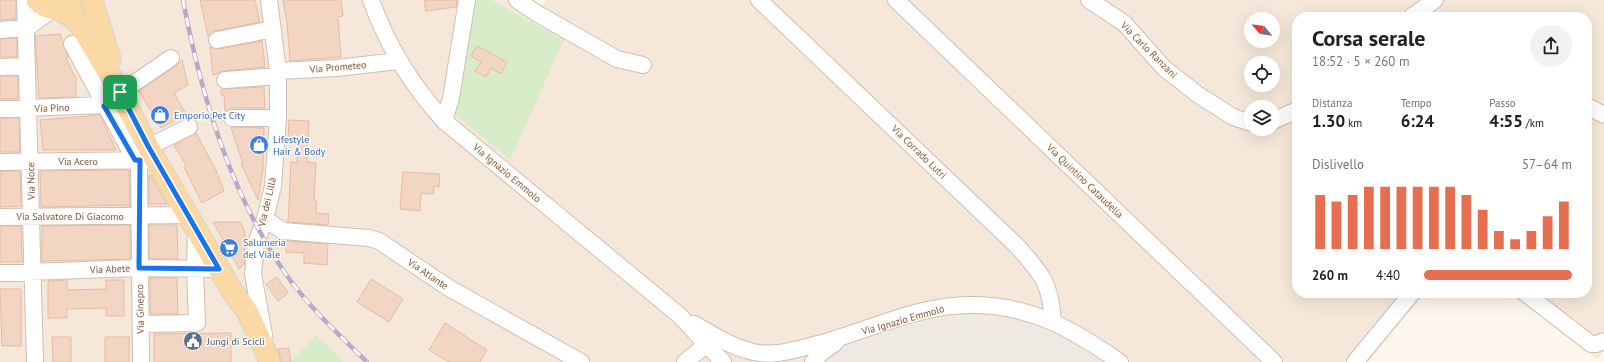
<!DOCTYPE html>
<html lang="it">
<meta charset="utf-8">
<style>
body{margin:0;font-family:"PT Sans",sans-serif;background:#f2f2f2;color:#202124;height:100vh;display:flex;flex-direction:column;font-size:15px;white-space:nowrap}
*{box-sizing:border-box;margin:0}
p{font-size:13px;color:#757577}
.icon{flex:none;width:22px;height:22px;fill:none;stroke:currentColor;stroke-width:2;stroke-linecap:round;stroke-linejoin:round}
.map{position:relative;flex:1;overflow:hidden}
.panel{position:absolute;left:1292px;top:12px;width:300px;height:286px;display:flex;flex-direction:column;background:#fff;border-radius:16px;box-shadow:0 4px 16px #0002}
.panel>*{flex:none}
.needle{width:26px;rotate:299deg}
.tools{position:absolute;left:1244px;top:12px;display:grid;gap:8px}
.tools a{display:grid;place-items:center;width:36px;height:36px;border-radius:50%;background:#fff;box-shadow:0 4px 16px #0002;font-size:20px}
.pin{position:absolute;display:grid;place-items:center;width:34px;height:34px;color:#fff;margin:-17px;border-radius:8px;box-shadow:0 2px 6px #0006}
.round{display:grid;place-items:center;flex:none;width:42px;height:42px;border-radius:21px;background:#f2f2f2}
.headline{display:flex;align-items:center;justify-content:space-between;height:68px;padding:0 20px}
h1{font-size:22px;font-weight:700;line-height:30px}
.stats{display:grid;grid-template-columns:repeat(3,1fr);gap:6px;height:68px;padding:4px 20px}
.stats div{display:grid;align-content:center}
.stats b{font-size:17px;font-weight:700}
.stats small{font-size:11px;font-weight:400}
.stats p{font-size:11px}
.chart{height:112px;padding:8px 20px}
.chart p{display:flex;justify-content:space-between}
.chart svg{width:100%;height:72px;margin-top:4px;stroke:#e76f51;stroke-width:6}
ul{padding:0 20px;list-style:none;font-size:13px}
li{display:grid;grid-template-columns:64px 48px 1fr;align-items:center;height:30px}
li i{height:10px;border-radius:5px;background:#e76f51}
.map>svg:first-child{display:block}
.residential{fill:#f5e8da;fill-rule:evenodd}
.industrial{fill:#efe9e4}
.green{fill:#d8ecc9}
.building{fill:#f3d5c3;stroke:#e6bba3}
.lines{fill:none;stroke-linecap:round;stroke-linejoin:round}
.minor-casing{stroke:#d1beb0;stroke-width:18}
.major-casing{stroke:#dad1cd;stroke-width:23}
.minor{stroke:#fff;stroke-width:16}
.major{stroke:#fbd9a5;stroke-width:21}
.rail-casing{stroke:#b9a8c9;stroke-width:4.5}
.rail{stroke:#fffaf3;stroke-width:3;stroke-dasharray:9;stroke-linecap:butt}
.route-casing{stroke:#fff;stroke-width:8}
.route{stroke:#1a73e8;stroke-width:5}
.labels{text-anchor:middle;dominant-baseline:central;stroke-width:3;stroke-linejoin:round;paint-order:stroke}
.street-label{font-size:10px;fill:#7a5c4d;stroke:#fffaf3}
.shop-label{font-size:10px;fill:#366cbe;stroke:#fffaf3;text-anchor:start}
.service-label{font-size:10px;fill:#4e5e75;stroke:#fffaf3;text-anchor:start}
</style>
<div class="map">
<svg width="1604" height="362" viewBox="0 0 1604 362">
<rect width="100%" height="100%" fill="#fdf6ec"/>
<!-- residential -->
<path class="residential" d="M0 0H533L542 6 546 0H1604V350L1597 359 1509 293H1587V17H1297V293H1425L1368 362H1102L1073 341 939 316 899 326 801 362H0ZM1251 19H1273V41H1251ZM1251 63H1273V85H1251ZM1251 107H1273V129H1251Z"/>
<!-- industrial -->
<path class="industrial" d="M969 312 998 313 1040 326 1073 341 1102 362H801L899 326 939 316Z"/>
<!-- green -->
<path class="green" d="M472 0H491L564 40 510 160 455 114Z
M316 335 344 362H291Z"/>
<!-- building -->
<path class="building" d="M0 0H16V19L0 20Z
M200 0H255L260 22 215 31 208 36Z
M283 0H341L343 16 338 17 341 57 290 61 287 23Z
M424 0H457L456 7 426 11Z
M60 34 68 57 66 58 76 79V97L39 98 35 36Z
M17 38V57H0V39Z
M262 41 265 67 224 71 213 75 210 47 219 49Z
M477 46 507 62 501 74 491 68 486 77 475 71 481 62 471 56Z
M182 60 188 85 174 93 186 114 161 128 139 91 176 66Z
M0 76H18V99H0Z
M264 87 265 108H232L225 112 224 95H221V89Z
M100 115 116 150H43L40 120Z
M0 118H19L20 152H0Z
M289 120 309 121 307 162 316 163 314 201H317L316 213 329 214 328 225 288 222 291 162 297 163 298 139H288Z
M231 127 264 128 263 169 258 200 241 164H243Z
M196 133 216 170 224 191 202 203 184 167 186 165 174 145Z
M129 170 130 205 41 207 40 171Z
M0 171H20L21 206 0 207Z
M403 172 440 174 439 187 434 186 433 194 421 193 420 211 400 209Z
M149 175H150L167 204H149Z
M213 222H240L245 232 244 264 239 269Z
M130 225V259L42 261V226Z
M149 225H177L178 259H149Z
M0 226H21L22 262H0Z
M286 241 328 244 327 265 304 263V253L286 252Z
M277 277 288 293 278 301 266 284Z
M150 278H177L178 314H150Z
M371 279 403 299 389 322 357 302Z
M67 280V290L106 289V280H124V316H106V308L67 309V318H48V281Z
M0 289H21V346H2Z
M445 323 487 350 480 362H449L429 350Z
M231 333V362H154V334Z
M52 337H71V362H53Z
M105 337H129V362H105Z
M289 348 291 362H281L278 349Z"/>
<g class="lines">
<defs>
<path id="minor" d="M25 0 35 362
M371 0C388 47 411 84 444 121L679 315 723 362
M517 0 538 14 617 59 643 65
M759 0 1017 246C1042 275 1050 281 1053 321
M896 0 1274 362
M1089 0 1124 23 1164 68 1197 94 1233 117 1251 123
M1411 17 1435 0
M0 30 27 28 53 9
M217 40 273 29
M72 44 135 160
M0 67 27 66
M278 71 337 68 398 61
M225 80 278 76
M111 99 171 58
M1587 106 1604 115
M0 109 104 105
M232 118H278
M444 121 451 98 467 0
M1273 121 1297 110
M148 147 189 127
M139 160 141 362
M0 162 150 160
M0 217 189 215
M265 219 283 231 369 238 379 241 449 288 581 362
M0 273 139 268 219 269
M1525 293 1591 344H1596L1604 341
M141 324 197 323 195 269 196 228
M694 324C711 333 727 345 746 350 769 358 791 351 814 345 867 332 920 303 975 305 1034 306 1073 330 1120 362
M264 335 253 274 256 243 265 219 273 186 278 118V71L269 0
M685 362 707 344
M813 362 822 352 835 343
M1355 362 1412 293"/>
<path id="major" d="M37 0C46 9 59 12 71 6
M92 0 110 59
M58 9 72 17 81 26 120 92 148 147 232 291 247 311 267 355 269 362"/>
</defs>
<!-- minor casing -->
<use href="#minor" class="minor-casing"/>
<!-- major casing -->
<use href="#major" class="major-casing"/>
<!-- minor -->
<use href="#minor" class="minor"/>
<!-- major -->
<use href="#major" class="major"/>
<defs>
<path id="rail" d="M183 0C201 95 230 192 285 273 308 306 338 334 367 362"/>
</defs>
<!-- rail casing -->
<use href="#rail" class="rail-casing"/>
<!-- rail -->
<use href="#rail" class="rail"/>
</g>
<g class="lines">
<defs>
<path id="route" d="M120 92 148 146 219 269 139 268 140 160H135L104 106Z"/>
</defs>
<!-- route casing -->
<use href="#route" class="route-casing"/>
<!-- route -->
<use href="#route" class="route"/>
</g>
<!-- icons -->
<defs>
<symbol id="shop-disc" viewBox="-11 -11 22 22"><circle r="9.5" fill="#3f7fe0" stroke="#fffaf3"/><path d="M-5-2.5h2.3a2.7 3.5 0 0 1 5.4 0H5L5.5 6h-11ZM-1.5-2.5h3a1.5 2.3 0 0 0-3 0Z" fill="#fff"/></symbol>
<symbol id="supermarket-disc" viewBox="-11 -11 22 22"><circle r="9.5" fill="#3f7fe0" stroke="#fffaf3"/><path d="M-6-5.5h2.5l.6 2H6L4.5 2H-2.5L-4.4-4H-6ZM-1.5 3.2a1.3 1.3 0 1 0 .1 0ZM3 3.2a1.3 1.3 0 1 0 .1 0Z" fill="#fff"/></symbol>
<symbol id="civic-disc" viewBox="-11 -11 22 22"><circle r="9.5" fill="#5c6f8a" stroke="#fffaf3"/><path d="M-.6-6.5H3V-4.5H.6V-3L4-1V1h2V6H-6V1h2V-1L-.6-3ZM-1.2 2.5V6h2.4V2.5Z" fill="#fff"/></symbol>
</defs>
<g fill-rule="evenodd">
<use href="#shop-disc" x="149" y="104" width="22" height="22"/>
<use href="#shop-disc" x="248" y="134" width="22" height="22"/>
<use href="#supermarket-disc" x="218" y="237" width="22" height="22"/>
<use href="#civic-disc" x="182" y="330" width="22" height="22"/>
</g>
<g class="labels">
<!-- street labels -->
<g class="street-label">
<text transform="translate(1149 50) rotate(45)">Via Carlo Ranzani</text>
<text transform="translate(338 67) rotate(-5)">Via Prometeo</text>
<text transform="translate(52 108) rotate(-2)">Via Pino</text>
<text transform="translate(919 152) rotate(44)">Via Corrado Lutri</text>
<text x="78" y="161">Via Acero</text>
<text transform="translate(507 173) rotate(40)">Via Ignazio Emmolo</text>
<text transform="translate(31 181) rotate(-91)">Via Noce</text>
<text transform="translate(1085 181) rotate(44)">Via Quintino Cataudella</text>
<text transform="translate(267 202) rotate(-77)">Via dei Lillà</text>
<text x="70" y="216">Via Salvatore Di Giacomo</text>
<text transform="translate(110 269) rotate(-3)">Via Abete</text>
<text transform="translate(428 274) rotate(34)">Via Atlante</text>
<text transform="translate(140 309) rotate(-91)">Via Ginepro</text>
<text transform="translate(903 320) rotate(-16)">Via Ignazio Emmolo</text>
</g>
<!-- shop labels -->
<g class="shop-label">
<text x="174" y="115">Emporio Pet City</text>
<text x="273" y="139">Lifestyle<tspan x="273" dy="12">Hair &amp; Body</tspan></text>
<text x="243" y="242">Salumeria<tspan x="243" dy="12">del Viale</tspan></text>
</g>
<!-- service labels -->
<g class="service-label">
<text x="207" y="341">Jungi di Scicli</text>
</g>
</g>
</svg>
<div class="tools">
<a><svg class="needle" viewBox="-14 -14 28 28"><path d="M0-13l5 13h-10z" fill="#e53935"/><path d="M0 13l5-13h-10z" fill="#757577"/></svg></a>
<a><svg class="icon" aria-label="locate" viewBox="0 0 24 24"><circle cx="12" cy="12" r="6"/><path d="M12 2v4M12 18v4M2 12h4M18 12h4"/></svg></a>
<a><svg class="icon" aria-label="layers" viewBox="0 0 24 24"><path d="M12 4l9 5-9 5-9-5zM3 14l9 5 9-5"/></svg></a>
</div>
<div class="pin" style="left:120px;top:92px;background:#1e9e55"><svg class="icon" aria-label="arrive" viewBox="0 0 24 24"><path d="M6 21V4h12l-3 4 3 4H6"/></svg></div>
<section class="panel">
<div class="headline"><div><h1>Corsa serale</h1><p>18:52 · 5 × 260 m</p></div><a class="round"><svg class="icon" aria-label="share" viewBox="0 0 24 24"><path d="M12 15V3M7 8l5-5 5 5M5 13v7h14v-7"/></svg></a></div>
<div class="stats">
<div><p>Distanza</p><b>1.30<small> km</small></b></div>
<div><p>Tempo</p><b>6:24</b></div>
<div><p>Passo</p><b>4:55<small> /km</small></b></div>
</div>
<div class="chart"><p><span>Dislivello</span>57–64 m</p>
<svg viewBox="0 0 160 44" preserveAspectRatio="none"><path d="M5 44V11M15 44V15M25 44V11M35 44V6M45 44V6M55 44V6M65 44V6M75 44V6M85 44V6M95 44V11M105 44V20M115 44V33M125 44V38M135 44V33M145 44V24M155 44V15"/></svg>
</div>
<ul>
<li><b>260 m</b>4:40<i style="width:100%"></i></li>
</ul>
</section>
</div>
